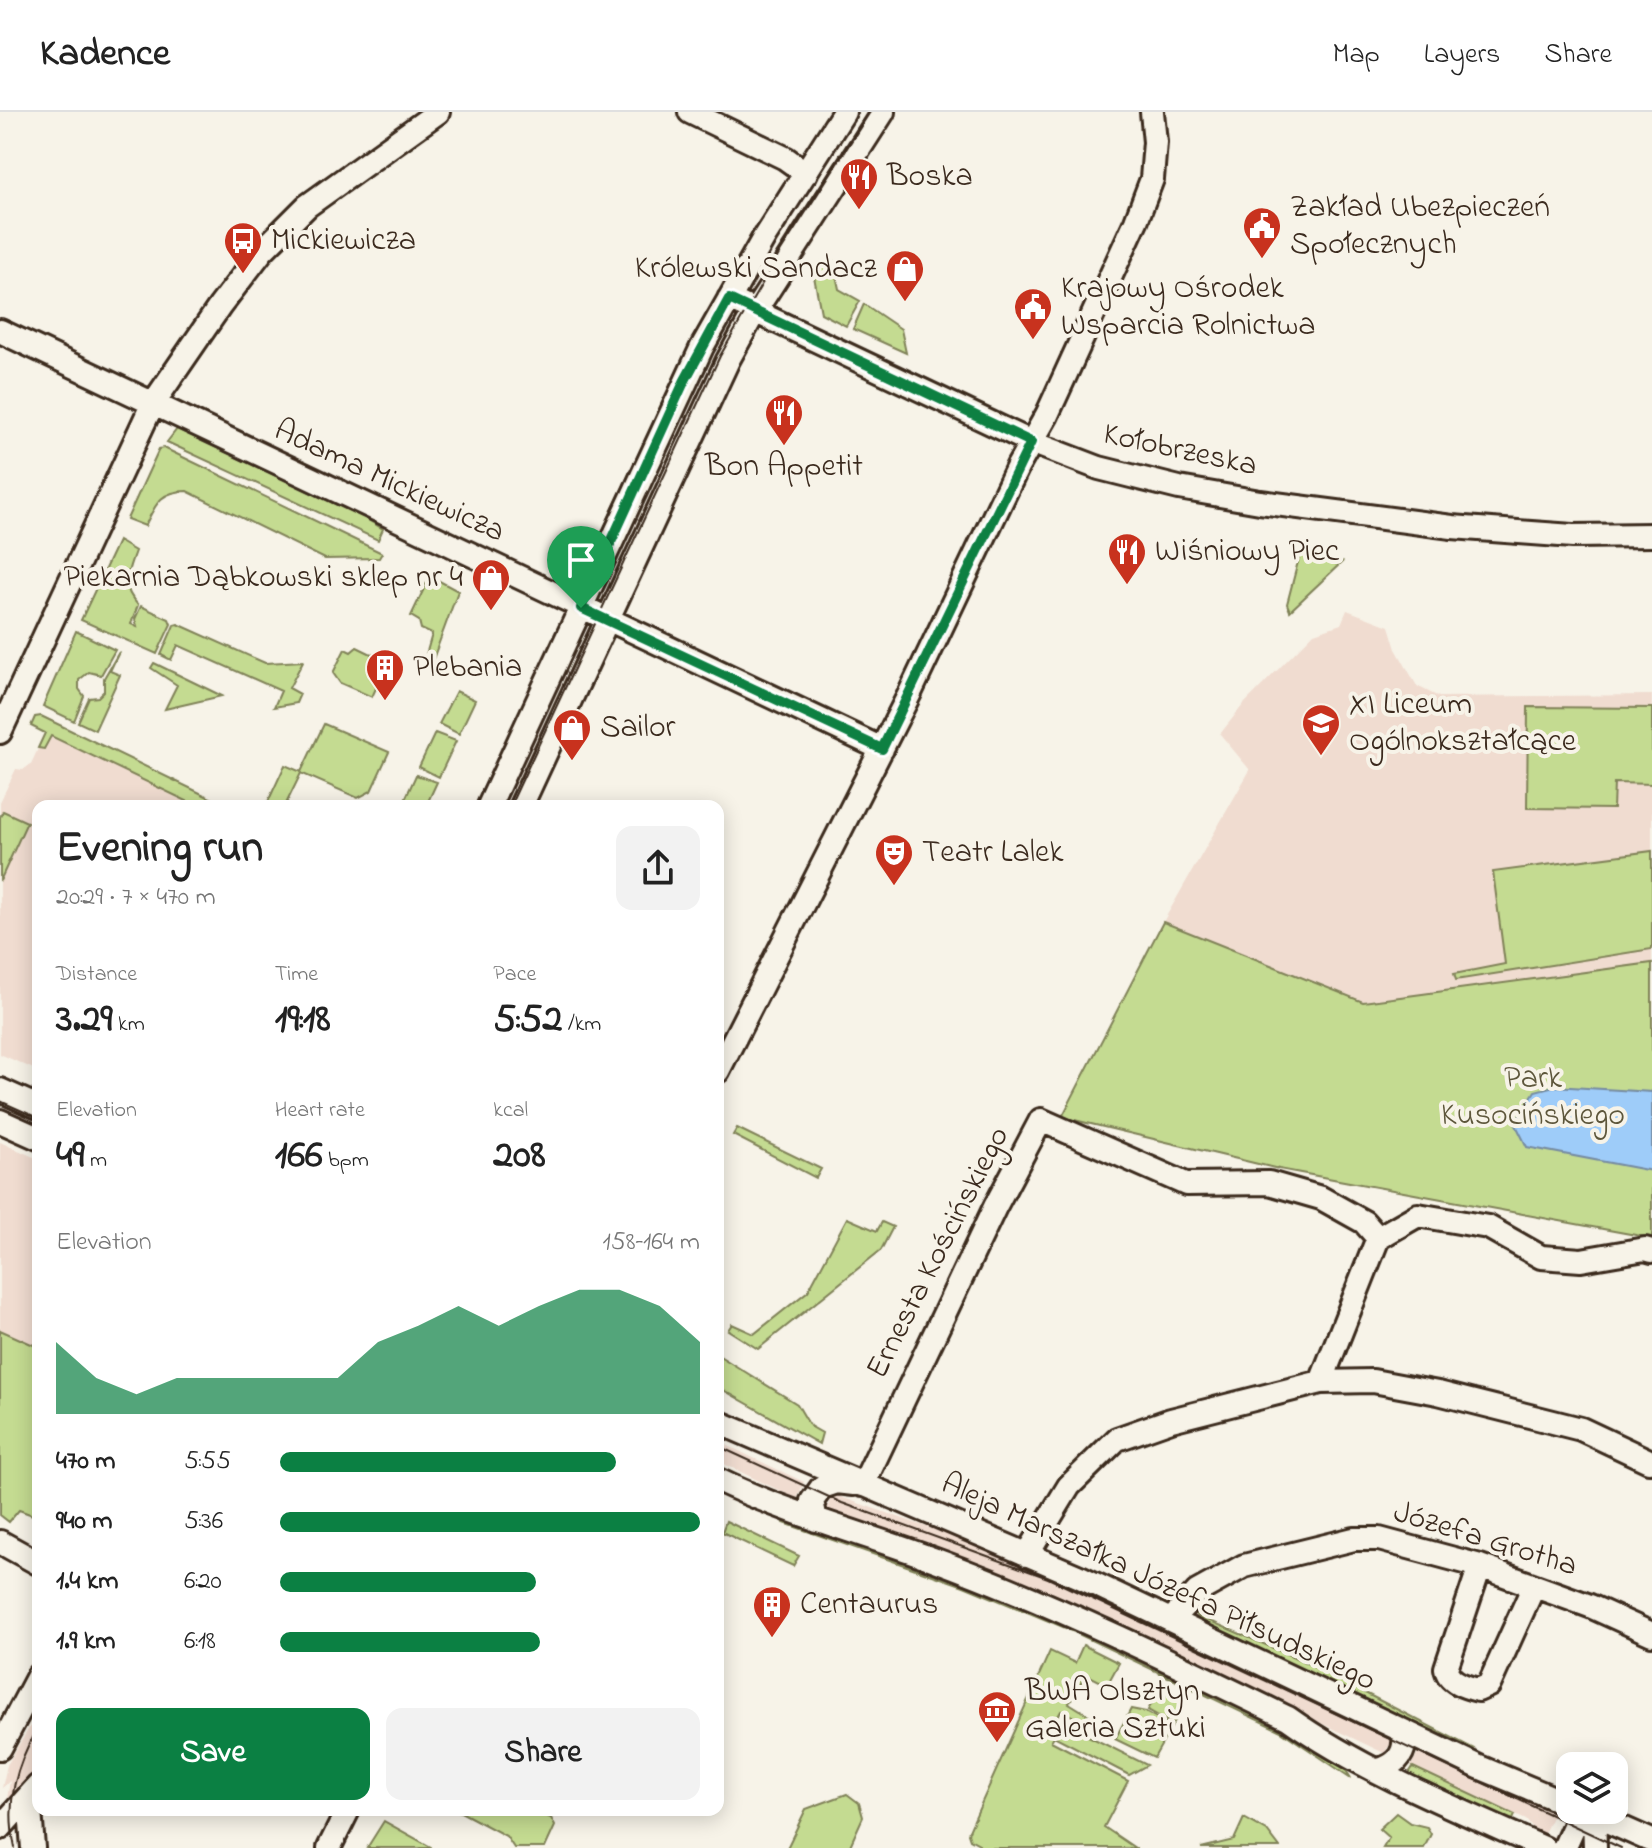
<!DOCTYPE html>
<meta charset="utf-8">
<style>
body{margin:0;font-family:"Indie Flower",sans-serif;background:#f2f2f2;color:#222;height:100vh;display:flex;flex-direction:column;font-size:30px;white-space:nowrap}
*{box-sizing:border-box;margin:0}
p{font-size:26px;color:#767676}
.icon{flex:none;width:44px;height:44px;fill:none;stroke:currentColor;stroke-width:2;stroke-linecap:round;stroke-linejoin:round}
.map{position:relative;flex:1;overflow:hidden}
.side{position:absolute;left:32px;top:688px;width:692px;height:1016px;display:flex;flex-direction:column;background:#fff;border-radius:16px;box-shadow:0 4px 20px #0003}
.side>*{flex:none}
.buttons{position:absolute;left:1556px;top:1640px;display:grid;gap:16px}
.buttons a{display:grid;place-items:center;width:72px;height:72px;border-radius:16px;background:#fff;box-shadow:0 4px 20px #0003;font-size:40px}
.pin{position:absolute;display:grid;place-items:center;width:68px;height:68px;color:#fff;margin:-82px -34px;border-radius:50% 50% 50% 0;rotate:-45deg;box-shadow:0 0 8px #0007}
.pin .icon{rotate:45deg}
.round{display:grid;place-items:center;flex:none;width:84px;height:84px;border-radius:16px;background:#f2f2f2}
.summary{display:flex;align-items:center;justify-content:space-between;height:136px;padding:0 24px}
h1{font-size:44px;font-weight:700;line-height:60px}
.metrics{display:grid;grid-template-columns:repeat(3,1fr);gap:12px;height:136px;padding:8px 24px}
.metrics div{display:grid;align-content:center}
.metrics b{font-size:40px;font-weight:700}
.metrics small{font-size:22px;font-weight:400}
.metrics p{font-size:22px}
.chart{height:224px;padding:16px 24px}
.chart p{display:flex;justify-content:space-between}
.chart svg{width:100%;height:144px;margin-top:8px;fill:#0b8043;opacity:.7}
.primary-button{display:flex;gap:16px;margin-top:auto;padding:16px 24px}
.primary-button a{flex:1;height:92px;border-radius:16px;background:#0b8043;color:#fff;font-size:32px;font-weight:700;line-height:92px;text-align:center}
.primary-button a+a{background:#f2f2f2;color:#222}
ul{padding:0 24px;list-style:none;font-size:26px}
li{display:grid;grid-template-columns:128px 96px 1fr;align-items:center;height:60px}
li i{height:20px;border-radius:10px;background:#0b8043}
header{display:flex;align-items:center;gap:48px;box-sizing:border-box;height:112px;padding:0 40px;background:#fff;border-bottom:2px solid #e0e0e0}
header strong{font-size:38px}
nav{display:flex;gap:44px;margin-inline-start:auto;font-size:28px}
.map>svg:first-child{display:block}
.built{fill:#f0dcd0}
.green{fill:#c4db91;stroke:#808258;stroke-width:2}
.water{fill:#9eccf9;stroke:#768ba1;stroke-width:2}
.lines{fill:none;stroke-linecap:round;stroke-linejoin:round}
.minor-casing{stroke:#3b2a1e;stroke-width:28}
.minor{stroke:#f7f3e8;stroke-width:22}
.tram{stroke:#3b2a1e;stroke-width:2}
.route-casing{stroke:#fff;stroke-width:16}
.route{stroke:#0b8043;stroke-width:10}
.labels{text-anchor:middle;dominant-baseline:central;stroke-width:8;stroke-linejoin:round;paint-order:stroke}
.poi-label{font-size:32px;fill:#3b2a1e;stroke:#f7f3e8;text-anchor:start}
.street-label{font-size:32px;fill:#3b2a1e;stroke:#f7f3e8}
.park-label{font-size:32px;fill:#5d563b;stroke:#f7f3e8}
</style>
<header>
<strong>Kadence</strong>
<nav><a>Map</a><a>Layers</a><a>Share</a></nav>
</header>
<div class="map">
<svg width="1652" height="1736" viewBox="0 0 1652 1736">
<rect width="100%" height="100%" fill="#f7f3e8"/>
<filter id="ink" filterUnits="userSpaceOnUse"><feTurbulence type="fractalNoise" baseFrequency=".0125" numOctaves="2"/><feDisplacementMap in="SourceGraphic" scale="16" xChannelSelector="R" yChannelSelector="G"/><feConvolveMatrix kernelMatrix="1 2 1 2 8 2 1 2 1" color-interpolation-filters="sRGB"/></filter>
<g filter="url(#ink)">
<!-- built -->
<path class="built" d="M1347 498 1389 514 1396 537 1417 574 1439 585 1652 583V851L1363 890 1163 810 1250 658 1220 622 1243 593 1314 521 1341 512Z
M46 619 211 694H38V959L0 942V690L16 657 23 658 31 652Z
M0 1030 38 1047V1247L0 1229Z
M718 1329 804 1370 797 1387 718 1349Z
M832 1382 967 1429 1075 1474 1392 1624 1391 1631 1384 1641 1068 1491 826 1400Z
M38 1601V1651L32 1667 7 1687 10 1669 2 1676 7 1653Z
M1419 1638 1555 1699 1542 1725 1526 1708 1411 1654Z"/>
<!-- green -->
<path class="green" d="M833 149 839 177 860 189 846 214 821 201 812 154Z
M864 192 901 217 906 241 853 217Z
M691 236 592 455 587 452 687 238Z
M177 317 363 405 383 417 378 428 167 330Z
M164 336 382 441 379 446 325 447 187 379C160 379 156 392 145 414L127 407 159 337Z
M118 429 135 439C127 462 120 474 138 493L131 512 137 515 135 507 141 494 169 507 171 512 157 542 81 508Z
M1300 442 1342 450 1290 499 1287 492Z
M430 464 458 479 433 547 426 543 432 522 421 517 419 509 411 504Z
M178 512 265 551 303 549 289 576 300 582 296 591 274 595 281 579 178 533 171 548 161 543 174 513Z
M76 519 115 538 101 563 89 560 79 568V577L84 584 74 609 43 594Z
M357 535 388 550 372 585 340 571 333 561 345 537 351 540Z
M119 540 110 559 120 563 95 618 78 610 89 586 98 585 104 579V566Z
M154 551 222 584 165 597 177 573 151 556Z
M456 579 475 588 459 622 439 612Z
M1528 595 1652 596V672L1614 671 1613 697 1527 696Z
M41 604 227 694H197L51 624 44 637 38 636 45 621 31 614 35 605Z
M324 612 389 640 371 679 358 686 301 661 285 694H266L285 653 301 660Z
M435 621 456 629 439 665 419 655Z
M416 663 437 670 426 694H402Z
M3 699 27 710 0 769V705Z
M1652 739V837L1456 868 1454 862 1505 852 1493 760Z
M1163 810 1363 890 1652 851V1126L1279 1057 1062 1005Z
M737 1016 821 1057 816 1066 733 1023Z
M847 1106 877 1119 882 1110 893 1115 881 1138 758 1237 728 1218 732 1212 754 1222 808 1179Z
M0 1218 38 1235V1405L19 1398 9 1410 0 1403Z
M718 1243 797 1292 810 1314 822 1321 819 1332 718 1275Z
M782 1406 1032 1499 1262 1607 1284 1620 1286 1618 1340 1650 1351 1666 1281 1619 1068 1517 964 1474 784 1411Z
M726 1409 799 1444 793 1454 722 1420Z
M1196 1503 1301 1548 1474 1637 1472 1641 1200 1511Z
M1083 1533 1119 1551 1107 1573 1086 1562 1069 1591 1090 1604 1088 1611 1061 1599 1056 1608 1147 1653 1129 1663 1054 1624 1051 1629 1128 1669 1104 1715 1135 1736H978L979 1732 970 1727 968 1721 1050 1539 1075 1551Z
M1160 1577 1186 1590 1173 1612 1148 1598Z
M1131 1597 1146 1600 1172 1614 1154 1646 1115 1627Z
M1413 1655 1515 1703 1512 1710 1407 1664Z
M847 1682 859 1691 863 1705 849 1736H787L806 1697Z
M457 1698H531L551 1706 555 1714 545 1736H514L506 1724Z
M1396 1701 1410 1711 1427 1715 1431 1722 1424 1736H1383L1389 1726 1379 1717Z
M1244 1706 1267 1719 1280 1736H1201L1234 1728Z
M384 1709 431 1735V1736H367Z"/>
<!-- water -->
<path class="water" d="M1554 974 1652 980V1059L1527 1035 1515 1011 1535 979Z"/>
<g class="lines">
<defs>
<path id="minor" d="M690 0 785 46 806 61
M729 187 1031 330 1099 356 1179 376 1260 390 1452 415 1573 424 1652 423
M0 219 882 637
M0 620 152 293 220 194 262 139 307 94 438 0
M489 694 702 235 765 124 844 0
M521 694 728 248 755 199 883 0
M718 959 909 583 1018 354 1047 303 1136 109 1152 67 1155 30 1152 0
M0 978 38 995
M0 1009 38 1026
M1321 1270 1378 1126 1418 1103 1488 1115 1541 1145 1581 1148 1645 1137 1652 1139
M718 1310 1080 1465 1479 1655 1570 1693
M718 1368C797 1406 882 1426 962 1458 1073 1501 1181 1554 1288 1606 1362 1659 1461 1699 1544 1736
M863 1373 995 1095 1041 1008 1186 1072 1269 1071 1321 1086 1364 1110 1378 1126
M816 1408 812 1389 822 1375 837 1370 854 1372
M0 1430 38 1451
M1027 1443 1069 1374 1117 1327 1171 1308 1321 1270 1373 1269 1438 1281 1581 1317 1649 1349
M1480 1454 1446 1556C1448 1570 1466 1575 1478 1578L1489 1573 1533 1476
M1171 1508 1197 1480 1244 1454 1354 1427H1379L1480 1454 1590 1494 1652 1522
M0 1636 38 1564
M1378 1658C1398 1653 1408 1639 1403 1619
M29 1686 33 1736
M1582 1698 1652 1729
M1594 1703 1595 1736
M0 1716 38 1674
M329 1736 348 1698
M1564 1736 1574 1714 1594 1703"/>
</defs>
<!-- minor casing -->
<use href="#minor" class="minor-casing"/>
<!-- minor -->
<use href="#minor" class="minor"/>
<!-- tram -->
<path class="tram" d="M510 694 720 244 781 139 870 0
M0 989 38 1006
M718 1334 842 1391 1048 1466 1621 1736
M15 1736C5 1690 16 1654 38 1614"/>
</g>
</g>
<g class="lines" filter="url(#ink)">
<defs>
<path id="route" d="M729 187 1031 330 882 637 581 496 684 270Z"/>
</defs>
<!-- route casing -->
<use href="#route" class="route-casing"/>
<!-- route -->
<use href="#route" class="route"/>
</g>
<!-- icons -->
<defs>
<symbol id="restaurant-pin" viewBox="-11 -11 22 30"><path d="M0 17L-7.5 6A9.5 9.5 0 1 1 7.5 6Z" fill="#c8321e" stroke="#f7f3e8"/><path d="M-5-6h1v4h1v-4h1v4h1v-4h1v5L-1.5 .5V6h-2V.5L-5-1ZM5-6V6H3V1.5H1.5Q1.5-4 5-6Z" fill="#fff"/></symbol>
<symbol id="civic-pin" viewBox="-11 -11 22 30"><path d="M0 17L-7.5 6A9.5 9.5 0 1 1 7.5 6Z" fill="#c8321e" stroke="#f7f3e8"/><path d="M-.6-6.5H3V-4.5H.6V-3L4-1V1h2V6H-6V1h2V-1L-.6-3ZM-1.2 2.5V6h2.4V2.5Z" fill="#fff"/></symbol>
<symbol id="bus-pin" viewBox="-11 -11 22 30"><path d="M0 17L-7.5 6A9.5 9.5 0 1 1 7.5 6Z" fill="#c8321e" stroke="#f7f3e8"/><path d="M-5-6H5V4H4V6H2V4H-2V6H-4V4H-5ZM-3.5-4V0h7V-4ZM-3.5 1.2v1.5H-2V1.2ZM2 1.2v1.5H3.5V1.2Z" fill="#fff"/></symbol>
<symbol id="shop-pin" viewBox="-11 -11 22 30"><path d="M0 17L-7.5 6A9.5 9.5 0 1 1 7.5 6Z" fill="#c8321e" stroke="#f7f3e8"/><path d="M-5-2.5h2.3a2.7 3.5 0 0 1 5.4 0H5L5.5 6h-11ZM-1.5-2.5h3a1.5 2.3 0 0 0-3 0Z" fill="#fff"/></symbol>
<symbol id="building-pin" viewBox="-11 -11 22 30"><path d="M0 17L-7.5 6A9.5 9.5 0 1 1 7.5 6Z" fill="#c8321e" stroke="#f7f3e8"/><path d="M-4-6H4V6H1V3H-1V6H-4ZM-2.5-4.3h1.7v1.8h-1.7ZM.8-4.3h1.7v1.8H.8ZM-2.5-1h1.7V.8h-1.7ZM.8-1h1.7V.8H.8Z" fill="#fff"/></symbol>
<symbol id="school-pin" viewBox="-11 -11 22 30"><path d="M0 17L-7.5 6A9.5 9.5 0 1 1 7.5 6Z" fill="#c8321e" stroke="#f7f3e8"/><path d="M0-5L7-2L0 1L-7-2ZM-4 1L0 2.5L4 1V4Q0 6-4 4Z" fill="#fff"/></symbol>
<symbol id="theatre-pin" viewBox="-11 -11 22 30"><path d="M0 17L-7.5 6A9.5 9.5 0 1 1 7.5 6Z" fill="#c8321e" stroke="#f7f3e8"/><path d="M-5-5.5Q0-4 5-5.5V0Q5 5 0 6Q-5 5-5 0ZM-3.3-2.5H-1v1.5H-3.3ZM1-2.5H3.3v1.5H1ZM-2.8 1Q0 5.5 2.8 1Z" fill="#fff"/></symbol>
<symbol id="museum-pin" viewBox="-11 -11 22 30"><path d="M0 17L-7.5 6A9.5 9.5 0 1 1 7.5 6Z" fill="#c8321e" stroke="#f7f3e8"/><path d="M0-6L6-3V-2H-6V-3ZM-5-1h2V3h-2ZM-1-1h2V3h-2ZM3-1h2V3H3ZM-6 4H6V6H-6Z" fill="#fff"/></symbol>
</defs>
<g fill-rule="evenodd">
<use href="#restaurant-pin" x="837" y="43" width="44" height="60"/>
<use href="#civic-pin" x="1240" y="92" width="44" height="60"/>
<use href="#bus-pin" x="221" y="107" width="44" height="60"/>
<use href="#shop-pin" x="883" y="135" width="44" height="60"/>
<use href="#civic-pin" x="1011" y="173" width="44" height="60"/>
<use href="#restaurant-pin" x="762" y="279" width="44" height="60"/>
<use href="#restaurant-pin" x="1105" y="418" width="44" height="60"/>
<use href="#shop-pin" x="469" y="444" width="44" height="60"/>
<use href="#building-pin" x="363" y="534" width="44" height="60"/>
<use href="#school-pin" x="1299" y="589" width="44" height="60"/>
<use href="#shop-pin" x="550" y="594" width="44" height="60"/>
<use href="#theatre-pin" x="872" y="719" width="44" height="60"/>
<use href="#building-pin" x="750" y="1471" width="44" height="60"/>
<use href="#museum-pin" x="975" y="1576" width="44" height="60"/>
</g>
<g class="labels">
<!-- poi labels -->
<g class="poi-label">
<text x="887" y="65">Boska</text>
<text x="1290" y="96">Zakład Ubezpieczeń<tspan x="1290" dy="37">Społecznych</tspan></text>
<text x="271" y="129">Mickiewicza</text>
<text x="877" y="157" text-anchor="end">Królewski Sandacz</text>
<text x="1061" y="177">Krajowy Ośrodek<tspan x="1061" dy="37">Wsparcia Rolnictwa</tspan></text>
<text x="784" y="355" text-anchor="middle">Bon Appetit</text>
<text x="1155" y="440">Wiśniowy Piec</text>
<text x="463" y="466" text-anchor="end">Piekarnia Dąbkowski sklep nr 4</text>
<text x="413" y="556">Plebania</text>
<text x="1349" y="593">XI Liceum<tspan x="1349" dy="37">Ogólnokształcące</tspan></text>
<text x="600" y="616">Sailor</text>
<text x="922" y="741">Teatr Lalek</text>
<text x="800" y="1493">Centaurus</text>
<text x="1025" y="1580">BWA Olsztyn<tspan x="1025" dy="37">Galeria Sztuki</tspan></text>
</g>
<!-- street labels -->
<g class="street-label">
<text transform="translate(1180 339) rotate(12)">Kołobrzeska</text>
<text transform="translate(389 370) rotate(25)">Adama Mickiewicza</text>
<text transform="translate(939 1141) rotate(-63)">Ernesta Kościńskiego</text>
<text transform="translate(1485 1428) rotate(17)">Józefa Grotha</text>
<text transform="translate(1158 1471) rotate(25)">Aleja Marszałka Józefa Piłsudskiego</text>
</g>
<!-- park labels -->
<g class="park-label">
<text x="1533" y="967">Park<tspan x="1533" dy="37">Kusocińskiego</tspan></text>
</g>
</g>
</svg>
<div class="buttons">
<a><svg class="icon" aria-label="layers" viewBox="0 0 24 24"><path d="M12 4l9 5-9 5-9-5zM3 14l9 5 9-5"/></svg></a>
</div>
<div class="pin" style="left:581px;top:496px;background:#1e9e55"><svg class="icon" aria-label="arrive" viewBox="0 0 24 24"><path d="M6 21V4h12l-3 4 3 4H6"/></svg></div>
<section class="side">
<div class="summary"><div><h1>Evening run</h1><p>20:29 · 7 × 470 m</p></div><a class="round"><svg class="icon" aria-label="share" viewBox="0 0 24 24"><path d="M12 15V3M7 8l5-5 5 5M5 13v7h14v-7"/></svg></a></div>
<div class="metrics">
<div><p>Distance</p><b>3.29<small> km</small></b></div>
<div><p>Time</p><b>19:18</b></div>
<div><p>Pace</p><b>5:52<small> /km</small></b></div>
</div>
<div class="metrics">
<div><p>Elevation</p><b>49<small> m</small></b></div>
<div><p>Heart rate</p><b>166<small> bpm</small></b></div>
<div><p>kcal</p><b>208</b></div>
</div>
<div class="chart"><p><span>Elevation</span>158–164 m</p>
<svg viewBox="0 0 160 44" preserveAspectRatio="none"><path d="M0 44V22L10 33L20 38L30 33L40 33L50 33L60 33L70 33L80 22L90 17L100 11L110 17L120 11L130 6L140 6L150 11L160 22V44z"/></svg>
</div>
<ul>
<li><b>470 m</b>5:55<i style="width:80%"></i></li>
<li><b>940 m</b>5:36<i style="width:100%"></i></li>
<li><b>1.4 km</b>6:20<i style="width:61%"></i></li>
<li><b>1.9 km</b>6:18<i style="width:62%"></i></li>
</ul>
<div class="primary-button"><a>Save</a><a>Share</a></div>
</section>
</div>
